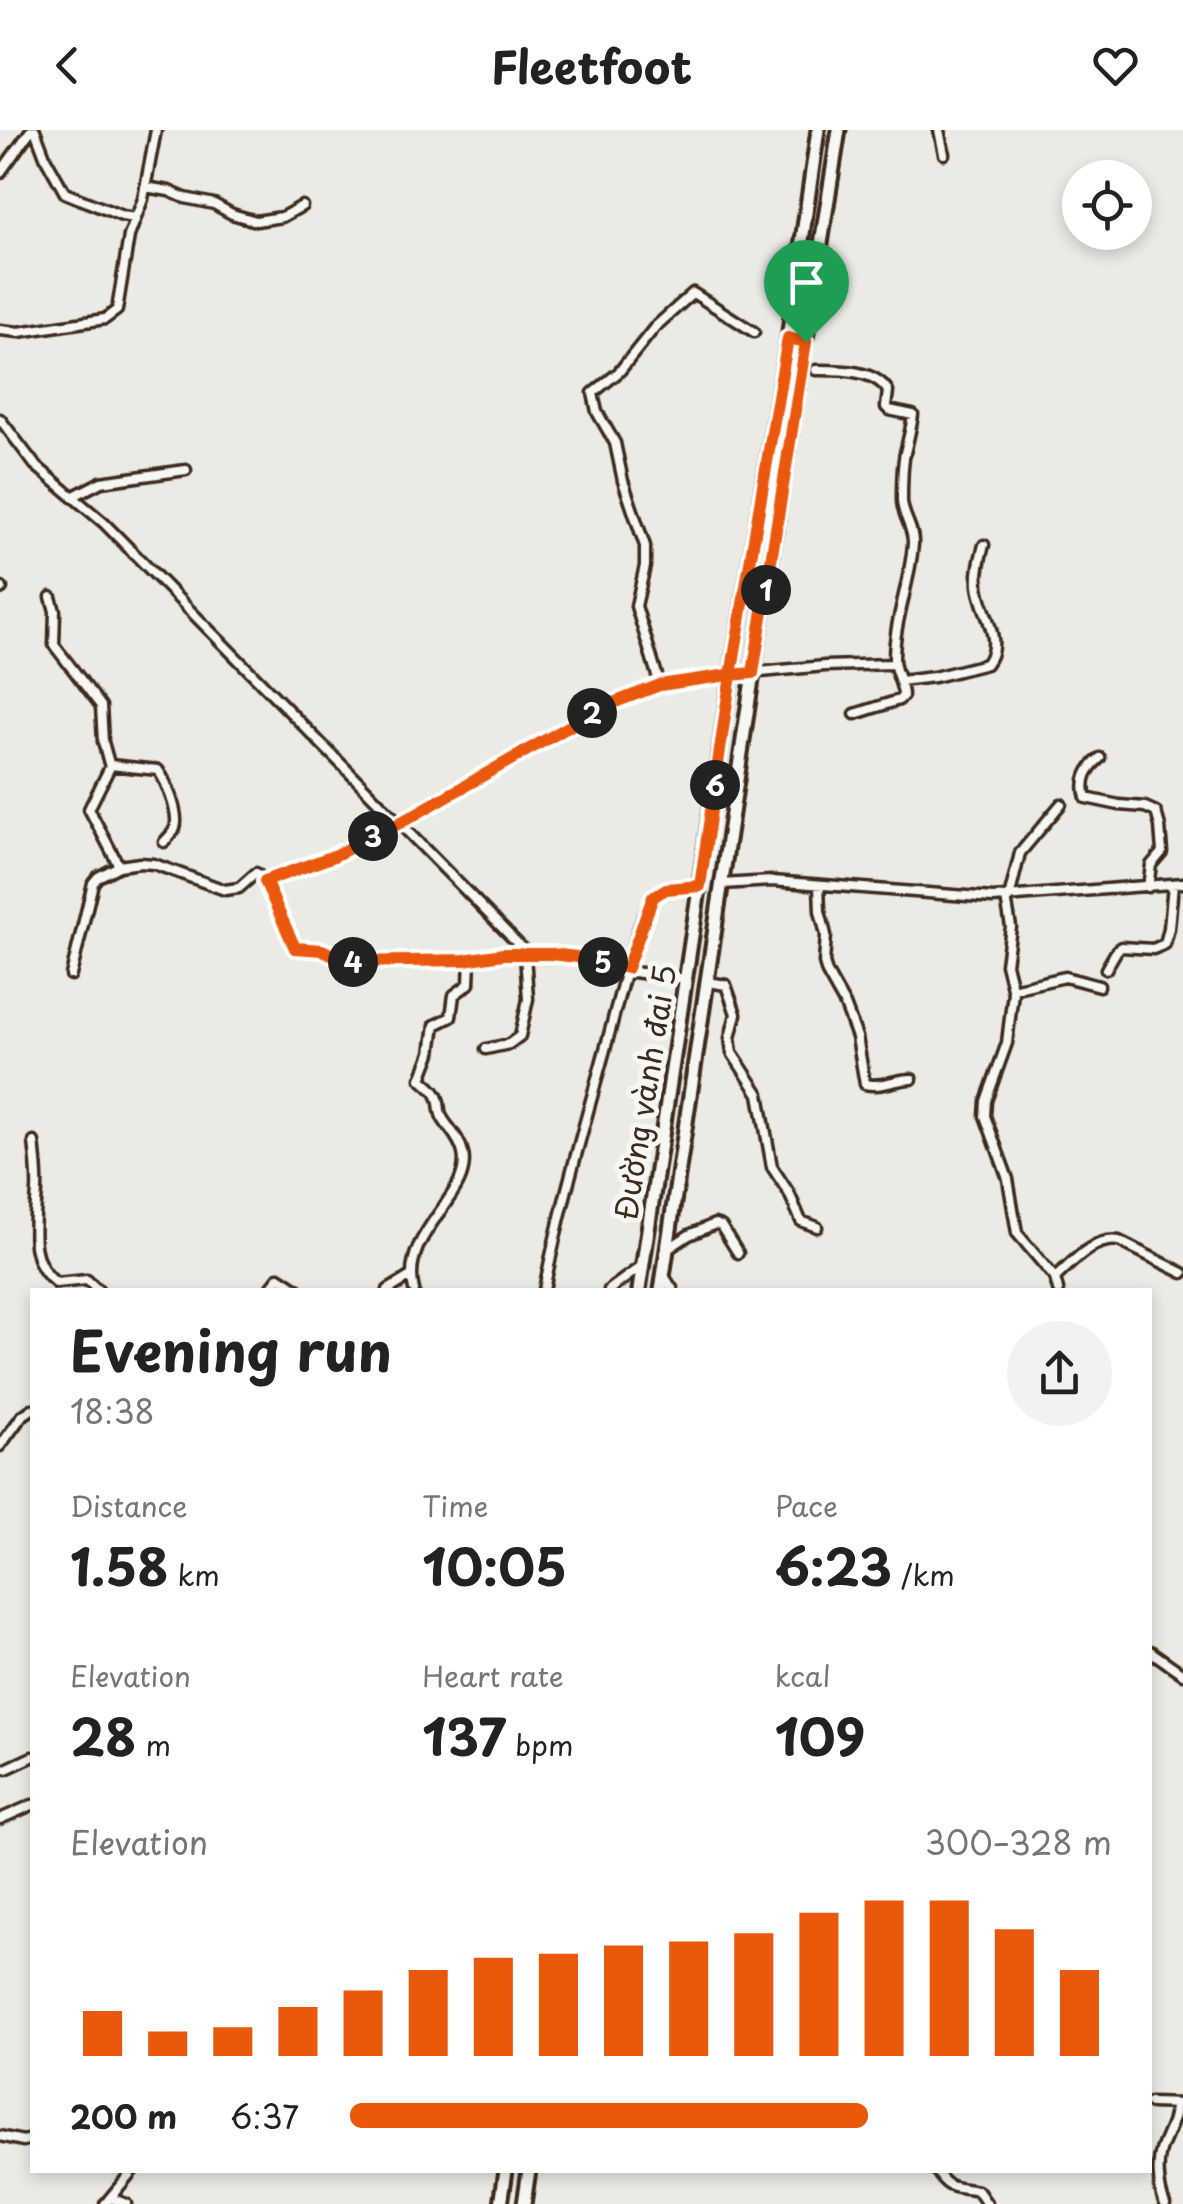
<!DOCTYPE html>
<meta charset="utf-8">
<style>
body{margin:0;font-family:"Playpen Sans",sans-serif;background:#f2f2f2;color:#222;height:100vh;display:flex;flex-direction:column;font-size:38px;white-space:nowrap}
*{box-sizing:border-box;margin:0}
p{font-size:32px;color:#767676}
.icon{flex:none;width:55px;height:55px;fill:none;stroke:currentColor;stroke-width:2;stroke-linecap:round;stroke-linejoin:round}
.map{position:relative;flex:1;overflow:hidden}
.sheet{position:absolute;left:30px;top:1158px;width:1122px;height:885px;display:flex;flex-direction:column;background:#fff;border-radius:0px;box-shadow:0 5px 15px #0003}
.sheet>*{flex:none}
.buttons{position:absolute;left:1062px;top:30px;display:grid;gap:20px}
.buttons a{display:grid;place-items:center;width:90px;height:90px;border-radius:50%;background:#fff;box-shadow:0 5px 15px #0003;font-size:50px}
.pin{position:absolute;display:grid;place-items:center;width:85px;height:85px;color:#fff;margin:-102px -42px;border-radius:50% 50% 50% 0;rotate:-45deg;box-shadow:0 0 10px #0007}
.pin .icon{rotate:45deg}
.km{position:absolute;width:50px;height:50px;margin:-25px;border-radius:50%;background:#222;color:#fff;font-size:28px;line-height:50px;text-align:center}
.round{display:grid;place-items:center;flex:none;width:105px;height:105px;border-radius:52px;background:#f2f2f2}
.head{display:flex;align-items:center;justify-content:space-between;height:170px;padding:0 40px}
h1{font-size:55px;font-weight:700;line-height:75px}
.figures{display:grid;grid-template-columns:repeat(3,1fr);gap:15px;height:170px;padding:10px 40px}
.figures div{display:grid;align-content:center}
.figures b{font-size:50px;font-weight:700}
.figures small{font-size:28px;font-weight:400}
.figures p{font-size:28px}
.chart{height:280px;padding:20px 40px}
.chart p{display:flex;justify-content:space-between}
.chart svg{width:100%;height:180px;margin-top:10px;stroke:#ea580c;stroke-width:6}
ul{padding:0 40px;list-style:none;font-size:32px}
li{display:grid;grid-template-columns:160px 120px 1fr;align-items:center;height:75px}
li i{height:25px;border-radius:12px;background:#ea580c}
header{display:flex;justify-content:space-between;align-items:center;height:130px;padding:0 40px;background:#fff;font-size:45px;font-weight:700}
.map>svg:first-child{display:block}
.lines{fill:none;stroke-linecap:round;stroke-linejoin:round}
.minor-casing{stroke:#3b2a1e;stroke-width:15}
.secondary-casing{stroke:#3b2a1e;stroke-width:19}
.minor{stroke:#f6f6f2;stroke-width:8}
.secondary{stroke:#f6f6f2;stroke-width:11}
.route-casing{stroke:#fff;stroke-width:20}
.route{stroke:#ea580c;stroke-width:12}
.labels{text-anchor:middle;dominant-baseline:central;stroke-width:10;stroke-linejoin:round;paint-order:stroke}
.street-label{font-size:30px;fill:#3b2a1e;stroke:#f6f6f2}
</style>
<header><svg class="icon" aria-label="back" viewBox="0 0 24 24"><path d="M15 5l-7 7 7 7"/></svg>Fleetfoot<svg class="icon" aria-label="heart" viewBox="0 0 24 24"><path d="M12 20l-8-8c-3-5 5-10 8-4 3-6 11-1 8 4z"/></svg></header>
<div class="map">
<svg width="1183" height="2074" viewBox="0 0 1183 2074">
<rect width="100%" height="100%" fill="#ebeae5"/>
<filter id="ink" filterUnits="userSpaceOnUse"><feTurbulence type="fractalNoise" baseFrequency=".01" numOctaves="2"/><feDisplacementMap in="SourceGraphic" scale="20" xChannelSelector="R" yChannelSelector="G"/><feConvolveMatrix kernelMatrix="1 2 1 2 8 2 1 2 1" color-interpolation-filters="sRGB"/></filter>
<g filter="url(#ink)">
<g class="lines">
<defs>
<path id="minor" d="M35 0 46 29 65 63 122 86 135 88
M939 0 944 24
M0 43 31 0
M145 57 169 61 185 68 214 74 232 84 256 91 282 87 302 76
M0 200 19 202 105 189 117 180 129 106 143 69 156 0
M816 240C839 240 875 239 888 261L886 277 889 280 913 285C911 299 908 310 905 323 902 337 902 356 902 370 902 386 914 397 913 414 910 454 894 490 894 529 894 542 903 553 903 566L899 570 855 584
M0 289 35 335 104 393 528 824
M72 367 101 352 186 340
M0 459 2 458
M51 467 55 481 54 515 101 576 103 612 110 637 89 679 119 736
M900 551 934 547 986 534C1005 510 981 483 978 456 977 441 980 429 984 415
M660 555 636 476 645 436V416L623 351 615 313 597 282 593 263 619 242 655 197 693 163 754 202
M1100 628C1087 639 1081 650 1086 668L1119 675 1145 677 1156 682 1160 696 1162 722 1151 735 1148 757
M110 635 158 640C166 651 180 684 175 698 174 701 167 709 164 712
M265 751 333 726 400 693 586 586 626 567 660 555 728 545 825 536 893 534
M722 754 772 751 993 768 1183 753
M819 755 820 781 826 805 824 833 827 843 845 875 857 907 865 954C881 958 895 949 912 949
M1006 768 1011 797 1006 834 1013 862 1007 913 986 971 985 986 1008 1049 1017 1103 1055 1148 1058 1160
M1009 768 1020 723 1061 674
M1106 839 1117 820 1121 817 1153 819 1165 814 1169 798 1173 754
M626 841 686 849
M71 845 93 753 98 747 119 736 140 733 154 734 225 760 239 758 256 743 265 751 295 818 323 820 349 832 463 829 503 824H551L577 827 627 837
M708 852 726 855 736 884 730 908 732 923 759 964 772 1037 789 1063 801 1091 817 1097
M1012 859 1065 847 1099 856
M486 919 509 914 520 906 528 869 525 824
M34 1012C36 1029 38 1045 37 1061 35 1094 26 1130 56 1153L87 1150 98 1160
M668 1119 689 1105 715 1094 721 1096 738 1123
M664 1146 673 1160
M1055 1148C1073 1132 1093 1107 1119 1111L1183 1143
M269 1160 279 1147 299 1160
M388 1160 411 1146
M414 1160C399 1102 473 1067 463 1023 460 1009 450 1000 443 989 438 981 441 974 437 966 434 959 426 954 421 949L431 923 435 895 451 887 454 865 469 854 470 829
M544 1160C561 1072 587 987 610 901 617 875 639 780 656 764 666 755 687 757 700 756
M609 1160 643 1135
M0 1316 22 1286 32 1279
M1150 1521 1183 1544
M6 1639 32 1627
M0 1689 32 1675
M1150 1973 1183 1974
M0 2006 23 2011 32 2009
M936 2040C949 2062 956 2056 978 2061L987 2074
M111 2068 126 2074
M105 2074 133 2040
M1165 2074C1158 2058 1156 2032 1163 2015 1169 2000 1175 1991 1175 1974"/>
<path id="secondary" d="M639 1160 731 545 788 208 818 0
M661 1160 753 543 839 0
M501 2074 506 2040
M524 2074 529 2040"/>
</defs>
<!-- minor casing -->
<use href="#minor" class="minor-casing"/>
<!-- secondary casing -->
<use href="#secondary" class="secondary-casing"/>
<!-- minor -->
<use href="#minor" class="minor"/>
<!-- secondary -->
<use href="#secondary" class="secondary"/>
</g>
</g>
<g class="lines" filter="url(#ink)">
<defs>
<path id="route" d="M806 212 753 543 731 545H728L660 555 605 576 400 693 334 726 265 751 295 818 322 820 345 831 352 832 464 830 503 824H551L577 827 627 838 653 767 666 759 700 756 731 545 788 208 806 212"/>
</defs>
<!-- route casing -->
<use href="#route" class="route-casing"/>
<!-- route -->
<use href="#route" class="route"/>
</g>
<g class="labels">
<!-- street labels -->
<g class="street-label">
<text transform="translate(644 962) rotate(-81)">Đường vành đai 5</text>
</g>
</g>
</svg>
<div class="buttons">
<a><svg class="icon" aria-label="locate" viewBox="0 0 24 24"><circle cx="12" cy="12" r="6"/><path d="M12 2v4M12 18v4M2 12h4M18 12h4"/></svg></a>
</div>
<div class="pin" style="left:806px;top:212px;background:#1e9e55"><svg class="icon" aria-label="arrive" viewBox="0 0 24 24"><path d="M6 21V4h12l-3 4 3 4H6"/></svg></div>
<b class="km" style="left:766px;top:460px">1</b>
<b class="km" style="left:592px;top:583px">2</b>
<b class="km" style="left:373px;top:706px">3</b>
<b class="km" style="left:353px;top:832px">4</b>
<b class="km" style="left:603px;top:832px">5</b>
<b class="km" style="left:715px;top:655px">6</b>
<section class="sheet">
<div class="head"><div><h1>Evening run</h1><p>18:38</p></div><a class="round"><svg class="icon" aria-label="share" viewBox="0 0 24 24"><path d="M12 15V3M7 8l5-5 5 5M5 13v7h14v-7"/></svg></a></div>
<div class="figures">
<div><p>Distance</p><b>1.58<small> km</small></b></div>
<div><p>Time</p><b>10:05</b></div>
<div><p>Pace</p><b>6:23<small> /km</small></b></div>
</div>
<div class="figures">
<div><p>Elevation</p><b>28<small> m</small></b></div>
<div><p>Heart rate</p><b>137<small> bpm</small></b></div>
<div><p>kcal</p><b>109</b></div>
</div>
<div class="chart"><p><span>Elevation</span>300–328 m</p>
<svg viewBox="0 0 160 44" preserveAspectRatio="none"><path d="M5 44V33M15 44V38M25 44V37M35 44V32M45 44V28M55 44V23M65 44V20M75 44V19M85 44V17M95 44V16M105 44V14M115 44V9M125 44V6M135 44V6M145 44V13M155 44V23"/></svg>
</div>
<ul>
<li><b>200 m</b>6:37<i style="width:68%"></i></li>
</ul>
</section>
</div>
